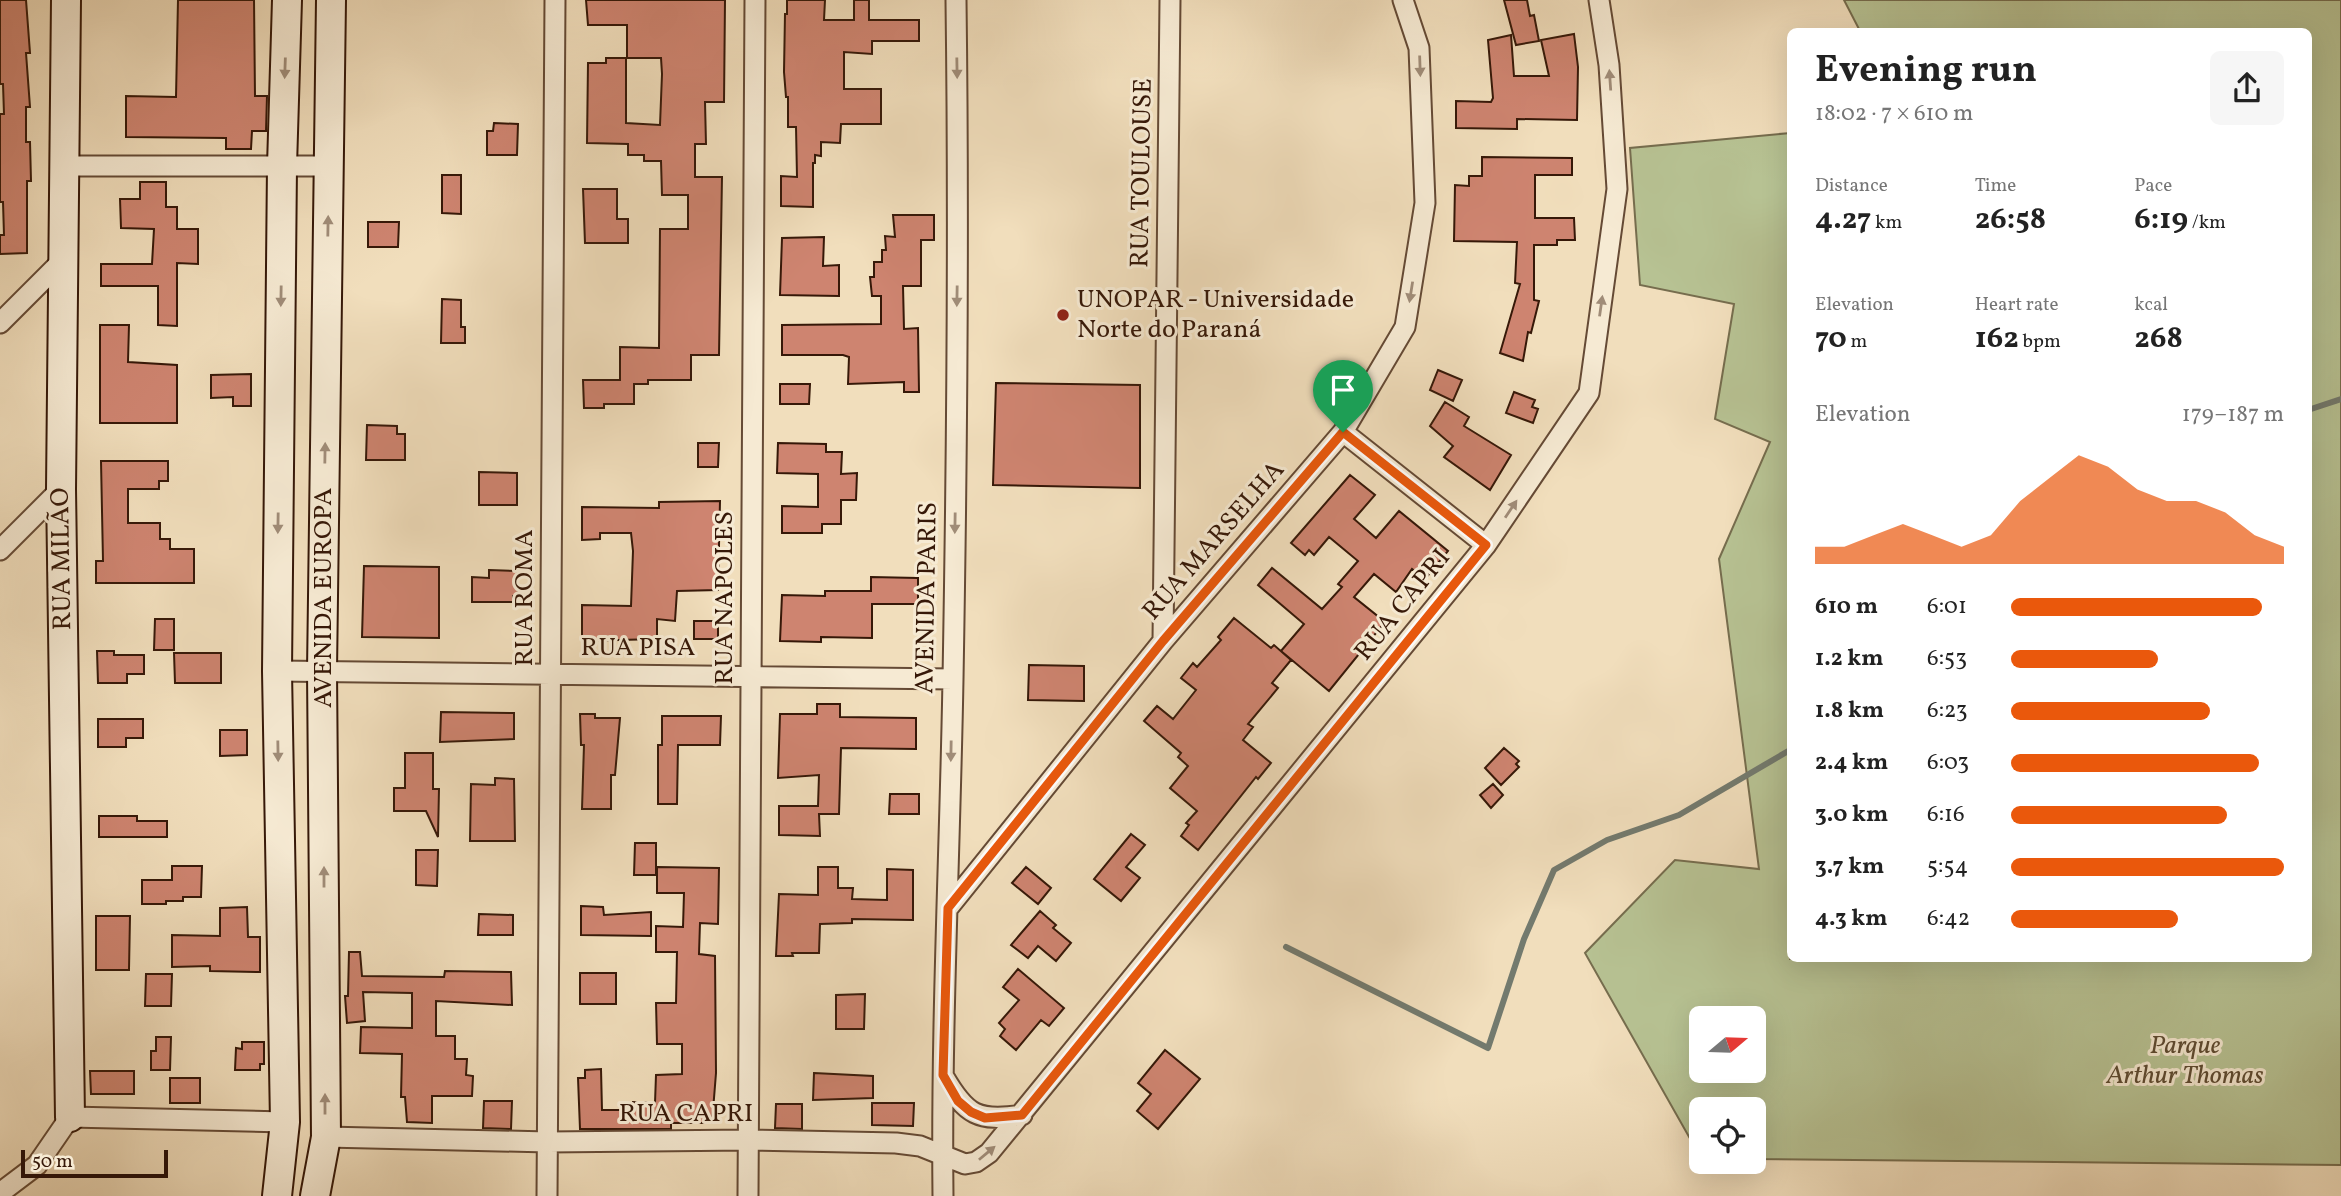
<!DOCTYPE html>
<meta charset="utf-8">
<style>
body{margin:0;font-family:Vollkorn,serif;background:#f6f6f6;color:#222;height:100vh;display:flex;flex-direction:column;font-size:26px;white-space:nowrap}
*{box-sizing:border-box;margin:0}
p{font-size:23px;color:#767676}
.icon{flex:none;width:38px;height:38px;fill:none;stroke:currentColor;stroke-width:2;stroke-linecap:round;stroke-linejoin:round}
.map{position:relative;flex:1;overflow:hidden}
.sheet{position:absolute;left:1787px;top:28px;width:525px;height:934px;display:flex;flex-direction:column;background:#fff;border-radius:10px;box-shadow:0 7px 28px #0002}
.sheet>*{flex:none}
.needle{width:46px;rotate:71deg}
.fabs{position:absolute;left:1689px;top:1006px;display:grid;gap:14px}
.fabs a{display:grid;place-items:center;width:77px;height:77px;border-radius:10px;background:#fff;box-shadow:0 7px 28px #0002;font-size:35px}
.scale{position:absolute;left:21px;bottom:18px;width:147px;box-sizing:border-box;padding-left:7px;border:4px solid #361808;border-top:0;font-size:19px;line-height:24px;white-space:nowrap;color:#361808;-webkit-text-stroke:5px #f6ead3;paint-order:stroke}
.pin{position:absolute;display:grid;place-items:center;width:60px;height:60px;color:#fff;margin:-72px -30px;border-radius:50% 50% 50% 0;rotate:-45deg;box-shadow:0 0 7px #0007}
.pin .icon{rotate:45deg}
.round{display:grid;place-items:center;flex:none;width:74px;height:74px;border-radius:10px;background:#f6f6f6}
.head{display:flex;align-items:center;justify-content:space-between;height:119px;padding:0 28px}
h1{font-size:38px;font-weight:700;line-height:52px}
.figures{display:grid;grid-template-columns:repeat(3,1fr);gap:10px;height:119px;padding:7px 28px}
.figures div{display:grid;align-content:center}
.figures b{font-size:30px;font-weight:700}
.figures small{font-size:19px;font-weight:400}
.figures p{font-size:19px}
.chart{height:196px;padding:14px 28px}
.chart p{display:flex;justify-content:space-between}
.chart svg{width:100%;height:126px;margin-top:7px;fill:#ea580c;opacity:.7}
ul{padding:0 28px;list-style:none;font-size:23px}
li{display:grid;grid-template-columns:112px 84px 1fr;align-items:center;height:52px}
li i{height:18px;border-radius:9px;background:#ea580c}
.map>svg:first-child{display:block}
.green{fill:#b7c293;stroke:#766d4e;stroke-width:2;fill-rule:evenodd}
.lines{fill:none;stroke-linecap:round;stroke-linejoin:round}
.stream{stroke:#737a6e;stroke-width:6}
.building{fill:#ce8470;stroke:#361808;stroke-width:2}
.street-casing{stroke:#654a35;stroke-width:23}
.secondary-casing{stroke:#361808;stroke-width:32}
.street{stroke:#f6ead3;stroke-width:19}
.secondary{stroke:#f6ead3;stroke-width:28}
.oneway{fill:#a08c78}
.route-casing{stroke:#fff;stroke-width:14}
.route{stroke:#ea580c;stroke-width:9}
.poi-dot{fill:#8f2418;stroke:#f6ead3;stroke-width:2.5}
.labels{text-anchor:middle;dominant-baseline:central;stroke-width:6;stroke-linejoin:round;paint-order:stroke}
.street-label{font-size:26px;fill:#361808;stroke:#f6ead3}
.poi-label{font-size:26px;fill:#361808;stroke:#f6ead3;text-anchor:start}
.park-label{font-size:26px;font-style:italic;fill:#5d4b32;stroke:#f6ead3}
</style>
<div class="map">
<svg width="2341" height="1196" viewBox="0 0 2341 1196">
<rect width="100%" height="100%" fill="#f1debc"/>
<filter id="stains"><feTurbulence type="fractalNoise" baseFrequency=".00286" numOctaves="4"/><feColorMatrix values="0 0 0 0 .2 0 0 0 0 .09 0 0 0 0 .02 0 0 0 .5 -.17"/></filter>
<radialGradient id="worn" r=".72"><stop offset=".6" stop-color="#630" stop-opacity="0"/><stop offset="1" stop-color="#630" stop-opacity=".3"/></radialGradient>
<!-- green -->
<path class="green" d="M1844 0H2341V1165L1754 1159V1110H1701V1158L1585 953 1675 860 1759 869 1719 559 1770 442 1715 419 1734 304 1640 285 1630 148 1790 133V959H2308V32L1860 31ZM1701 1018H1754V1071H1701Z"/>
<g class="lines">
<!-- stream -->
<path class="stream" d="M2308 410 2341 399
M1286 947 1488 1048 1524 939 1554 870 1607 840 1679 815 1790 750"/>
</g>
<!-- building -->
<path class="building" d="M0 0H26L30 53H26L30 107H26V142H30L31 181H27V253L0 254V235H4L3 202H0V114H4L3 84H0Z
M178 0H254L255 96H267L266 131H252L251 149H226V138L126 137V96L176 97Z
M586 0H725L724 102H705L706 144H695V177H722L719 355H691V380H648V384H634V404H604V408H584L583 380H620V347L659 348 660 229H688V195H662L661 161H644V155H628V144L587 143 588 63H606V58H626V123L660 125 662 74 661 58H627V25H588Z
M787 0H825L824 20H854V0H869V20H919V41H872V54L844 52V89H881V124H841L840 143 821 142V156L815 155V163H813V207L781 206V176L797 177 796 127H788V97H786L784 72 785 14H787Z
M1504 0H1527L1530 16 1534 15 1539 41 1516 45Z
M1574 34 1578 67 1577 120 1517 119V129L1456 128V101L1491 102 1493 98 1488 40 1511 35 1514 76H1549L1541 40Z
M494 123 518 124 517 155H487V131H493Z
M1482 157 1572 158V175H1535V218H1574L1575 240H1557V245H1534V300L1539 301 1531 333 1528 332 1523 361 1500 353 1520 284 1515 283 1517 242 1454 241 1455 185 1469 186V176H1482Z
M442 175H461V214L442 213Z
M140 182H166V207H177V229H198V264L177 263V326L158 325V286H101V264H152L154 229 121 228 120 199H140Z
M583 189H617V219H628V243H585Z
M893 215H934V240H921V286H903L904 329 918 328 919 392H904V382L848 384 849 357 843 355H782V325L881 324V296H872L870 277H874V262H882V250H886L885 236 895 237Z
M368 222H399L398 247H368Z
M824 237 823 266 839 265V296L780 295 782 238Z
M442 299 461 300V327H465V343H441Z
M100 325H129L128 362 177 365V423H100Z
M1438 370 1462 380 1453 401 1430 390Z
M251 374V406H233V397L211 398V375Z
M996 383 1140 385V488L993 485Z
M780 384H810L809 404H780Z
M1514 392 1535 400 1532 407 1538 409 1533 423 1506 413Z
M1445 402 1469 417 1464 426 1511 455 1490 490 1444 457 1453 446 1430 426Z
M367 425 397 426V434H405V460H366Z
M698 443H719L718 467H698Z
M778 443 826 444V452H842L841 474 857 473 856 500H841V524H822V533H782V506L818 507V474L777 473Z
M101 461H168V481H159V489H128V523H160V539H170V549H194V583H96V561H103Z
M479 472 517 473V505H479Z
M1350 475 1375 495 1354 519 1376 538 1399 511 1448 551 1425 579 1412 569 1396 592 1374 574 1354 597 1385 622 1329 691 1281 651 1304 624 1258 585 1272 568 1322 609 1342 587 1338 584 1358 561 1329 537 1314 555 1309 550 1305 555 1291 543Z
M720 501 718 590 677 591 675 621 657 619V639L582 641V605L631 606 633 551 631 533H600V539L582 540V507L659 508V502Z
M364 566 439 567V638L362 637Z
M489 570 517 571 518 596H513V602H472V577L489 578Z
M871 577 918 578V604H872V638L821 637V642L780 641 782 595 825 596V591H871Z
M1234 618 1271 648 1274 645 1291 660 1272 683 1278 688 1248 724 1253 727 1243 740 1271 763 1258 779 1256 777 1198 850 1181 836 1189 825 1186 823 1197 811 1170 788 1188 766 1178 757 1181 753 1144 721 1157 706 1173 719 1196 690 1181 678 1193 663 1197 667 1221 640 1218 637Z
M155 619H174V650H154Z
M694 621H718V639H694Z
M97 651H114V655H144V674H127V683H98Z
M174 653H221V683H175Z
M1029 665 1084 666V701L1028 700Z
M817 704H840V717L916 718V749L841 748 839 814H819L820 836 779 835V806H818L819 775 778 778 780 714H817Z
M441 712 514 713V739L440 742Z
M580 714H595V718H620L615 775H611V809H582L584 745H581Z
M662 716H721L720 745H678L677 804H658V745H662Z
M98 719H143V738H126V747H98Z
M220 730H247V755L220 756Z
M1504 748 1519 761 1516 764 1519 767 1501 785 1485 768Z
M405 753H433V789H439L438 837 426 811H394V788H405Z
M495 778 514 779 515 841H470L471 784 495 785Z
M1493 784 1503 795 1491 808 1480 795Z
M890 794H919V814H889Z
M99 816H137V821H167V837H99Z
M1131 834 1145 845 1126 867 1140 878 1121 901 1094 879Z
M635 843H656V875H634Z
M416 850H438L437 886 416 885Z
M172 866H202L201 897H183V901H166V904H142V880H172Z
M657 867 719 868 718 924 700 923 699 954 715 956 716 1073 712 1123H671V1129H580L578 1078H585V1070L601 1069 602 1110H633V1102L655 1103 656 1075 682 1074V1044H657L656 1003H676L677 952H656V926L683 927 684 893H657Z
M818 867H838V888H853L852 899 887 900V869L913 870V920L852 919V923L820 924 819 953H792L793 956H776L779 894 818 895Z
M1026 867 1051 888 1038 904 1012 883Z
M581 906 603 907 604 915 651 912V936L581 935Z
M247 907 248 937H260V972L210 971V966L172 967V935L220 936V908Z
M1040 911 1056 925 1053 928 1071 943 1056 961 1038 946 1028 958 1011 945Z
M479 914 513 915V935H478Z
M96 916H130L129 970H96Z
M349 952H360L362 976 444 977 445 971 511 972 512 1005 436 1001V1036H455V1059H467L466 1075 473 1076 472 1096H432V1123L407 1122 405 1097H401L402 1054 360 1053 361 1027 412 1028V993L363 992 365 1021 347 1023 345 996H348Z
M1018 969 1064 1008 1049 1026 1041 1020 1016 1050 1000 1036 1005 1029 999 1023 1019 1000 1003 987Z
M580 973H616V1004H580Z
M146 974H172L171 1006H145Z
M865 994 864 1029H836V995Z
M156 1037H171L170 1070H151V1051H156Z
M242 1042H264V1064H260V1070H235L236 1048 242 1049Z
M1165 1050 1200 1079 1158 1129 1137 1111 1151 1094 1138 1083Z
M90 1071H134V1094H91Z
M814 1073 873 1076V1098L813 1100Z
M170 1078H200V1103H170Z
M484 1101H512L511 1129 483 1128Z
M872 1103H914L913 1126 872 1125Z
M776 1104H802V1129L775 1128Z"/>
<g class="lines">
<defs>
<path id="street" d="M64 166H329
M0 323 63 260
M1343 432 1486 545
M0 550 61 489
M1163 641 1170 0
M277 671 953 679
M948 908 1163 641 1343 432 1405 327 1425 203 1419 48 1403 0
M944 1077C966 1115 978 1122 1022 1115
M326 1137 548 1142 748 1140 896 1143 920 1146 965 1164 976 1162 989 1153 1486 545 1589 393 1617 189 1609 65 1599 0
M0 1193 37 1165 70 1117 285 1122
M547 1196 555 0
M748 1196 755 0
M943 1196C941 1024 950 851 953 679 957 453 959 226 956 0"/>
<path id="secondary" d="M66 0 61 489 70 1117
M277 1196 285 1122 277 671 282 166 287 0
M315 1196 326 1137 322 671 331 0"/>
</defs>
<!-- street casing -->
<use href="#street" class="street-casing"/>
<!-- secondary casing -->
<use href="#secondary" class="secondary-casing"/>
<!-- street -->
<use href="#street" class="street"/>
<!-- secondary -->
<use href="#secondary" class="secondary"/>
</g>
<!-- one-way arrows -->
<defs><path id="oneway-solid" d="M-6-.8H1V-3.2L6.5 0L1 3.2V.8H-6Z" transform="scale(1.75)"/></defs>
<g class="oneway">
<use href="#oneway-solid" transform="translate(1420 66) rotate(88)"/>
<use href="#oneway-solid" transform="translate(285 68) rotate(92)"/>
<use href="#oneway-solid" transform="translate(957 68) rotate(89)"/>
<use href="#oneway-solid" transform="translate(1610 80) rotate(-94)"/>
<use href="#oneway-solid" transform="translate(328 226) rotate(-89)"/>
<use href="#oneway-solid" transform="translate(1411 292) rotate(99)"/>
<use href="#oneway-solid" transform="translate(281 296) rotate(91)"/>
<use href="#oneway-solid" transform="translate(957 296) rotate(91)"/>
<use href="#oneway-solid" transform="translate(1601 306) rotate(-82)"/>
<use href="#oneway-solid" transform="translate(325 453) rotate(-89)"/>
<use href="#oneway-solid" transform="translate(1511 509) rotate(-56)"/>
<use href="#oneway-solid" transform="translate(278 523) rotate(91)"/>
<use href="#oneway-solid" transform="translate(955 523) rotate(91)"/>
<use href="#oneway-solid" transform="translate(278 751) rotate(89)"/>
<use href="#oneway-solid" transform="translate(951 751) rotate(91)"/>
<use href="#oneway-solid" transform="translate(324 877) rotate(-90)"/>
<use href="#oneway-solid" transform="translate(325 1104) rotate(-90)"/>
<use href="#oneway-solid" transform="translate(987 1153) rotate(-40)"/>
</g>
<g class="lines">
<defs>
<path id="route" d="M1343 432 1486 545 1022 1115 985 1118 971 1112 958 1101 943 1075 948 908 1163 641Z"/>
</defs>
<!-- route casing -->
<use href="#route" class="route-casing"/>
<!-- route -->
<use href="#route" class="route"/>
</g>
<!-- markers -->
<circle class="poi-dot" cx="1063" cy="315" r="7"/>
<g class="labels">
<!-- street labels -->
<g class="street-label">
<text transform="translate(1142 173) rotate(-89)">RUA TOULOUSE</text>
<text transform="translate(1214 541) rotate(-49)">RUA MARSELHA</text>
<text transform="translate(62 559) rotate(-91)">RUA MILÃO</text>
<text transform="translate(324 598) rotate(-90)">AVENIDA EUROPA</text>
<text transform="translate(525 598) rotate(-90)">RUA ROMA</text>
<text transform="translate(725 598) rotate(-90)">RUA NAPOLES</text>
<text transform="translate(927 598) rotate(-89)">AVENIDA PARIS</text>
<text transform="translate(1403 605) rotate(-51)">RUA CAPRI</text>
<text x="638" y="648">RUA PISA</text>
<text x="686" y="1114">RUA CAPRI</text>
</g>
<!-- poi labels -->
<g class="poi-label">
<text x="1077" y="300">UNOPAR - Universidade<tspan x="1077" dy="30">Norte do Paraná</tspan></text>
</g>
<!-- park labels -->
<g class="park-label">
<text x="2185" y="1046">Parque<tspan x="2185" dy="30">Arthur Thomas</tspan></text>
</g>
</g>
<rect width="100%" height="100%" filter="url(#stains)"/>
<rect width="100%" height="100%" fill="url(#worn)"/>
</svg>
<div class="fabs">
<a><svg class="needle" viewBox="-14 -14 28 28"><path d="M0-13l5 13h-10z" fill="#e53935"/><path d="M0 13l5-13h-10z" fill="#767676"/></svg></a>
<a><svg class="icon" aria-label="locate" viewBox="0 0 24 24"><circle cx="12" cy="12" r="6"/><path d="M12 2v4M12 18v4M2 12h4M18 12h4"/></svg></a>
</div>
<div class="scale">50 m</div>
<div class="pin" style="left:1343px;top:432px;background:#1e9e55"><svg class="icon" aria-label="arrive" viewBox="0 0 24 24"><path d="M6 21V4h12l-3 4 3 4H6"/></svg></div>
<section class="sheet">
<div class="head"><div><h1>Evening run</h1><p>18:02 · 7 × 610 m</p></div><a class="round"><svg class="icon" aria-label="share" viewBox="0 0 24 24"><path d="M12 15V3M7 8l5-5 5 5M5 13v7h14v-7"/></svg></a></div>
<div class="figures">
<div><p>Distance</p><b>4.27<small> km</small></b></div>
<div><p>Time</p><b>26:58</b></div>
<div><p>Pace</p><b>6:19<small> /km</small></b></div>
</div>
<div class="figures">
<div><p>Elevation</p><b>70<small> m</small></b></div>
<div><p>Heart rate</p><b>162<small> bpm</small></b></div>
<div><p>kcal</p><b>268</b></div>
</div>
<div class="chart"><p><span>Elevation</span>179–187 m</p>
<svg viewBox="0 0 160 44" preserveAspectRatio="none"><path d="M0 44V38L10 38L20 34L30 30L40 34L50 38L60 34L70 22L80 14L90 6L100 10L110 18L120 22L130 22L140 26L150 34L160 38V44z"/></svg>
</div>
<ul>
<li><b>610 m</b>6:01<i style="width:92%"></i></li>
<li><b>1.2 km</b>6:53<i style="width:54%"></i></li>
<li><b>1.8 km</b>6:23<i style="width:73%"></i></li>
<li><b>2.4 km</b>6:03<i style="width:91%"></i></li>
<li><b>3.0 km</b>6:16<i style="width:79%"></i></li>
<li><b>3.7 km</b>5:54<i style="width:100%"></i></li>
<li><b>4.3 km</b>6:42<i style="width:61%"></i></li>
</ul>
</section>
</div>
